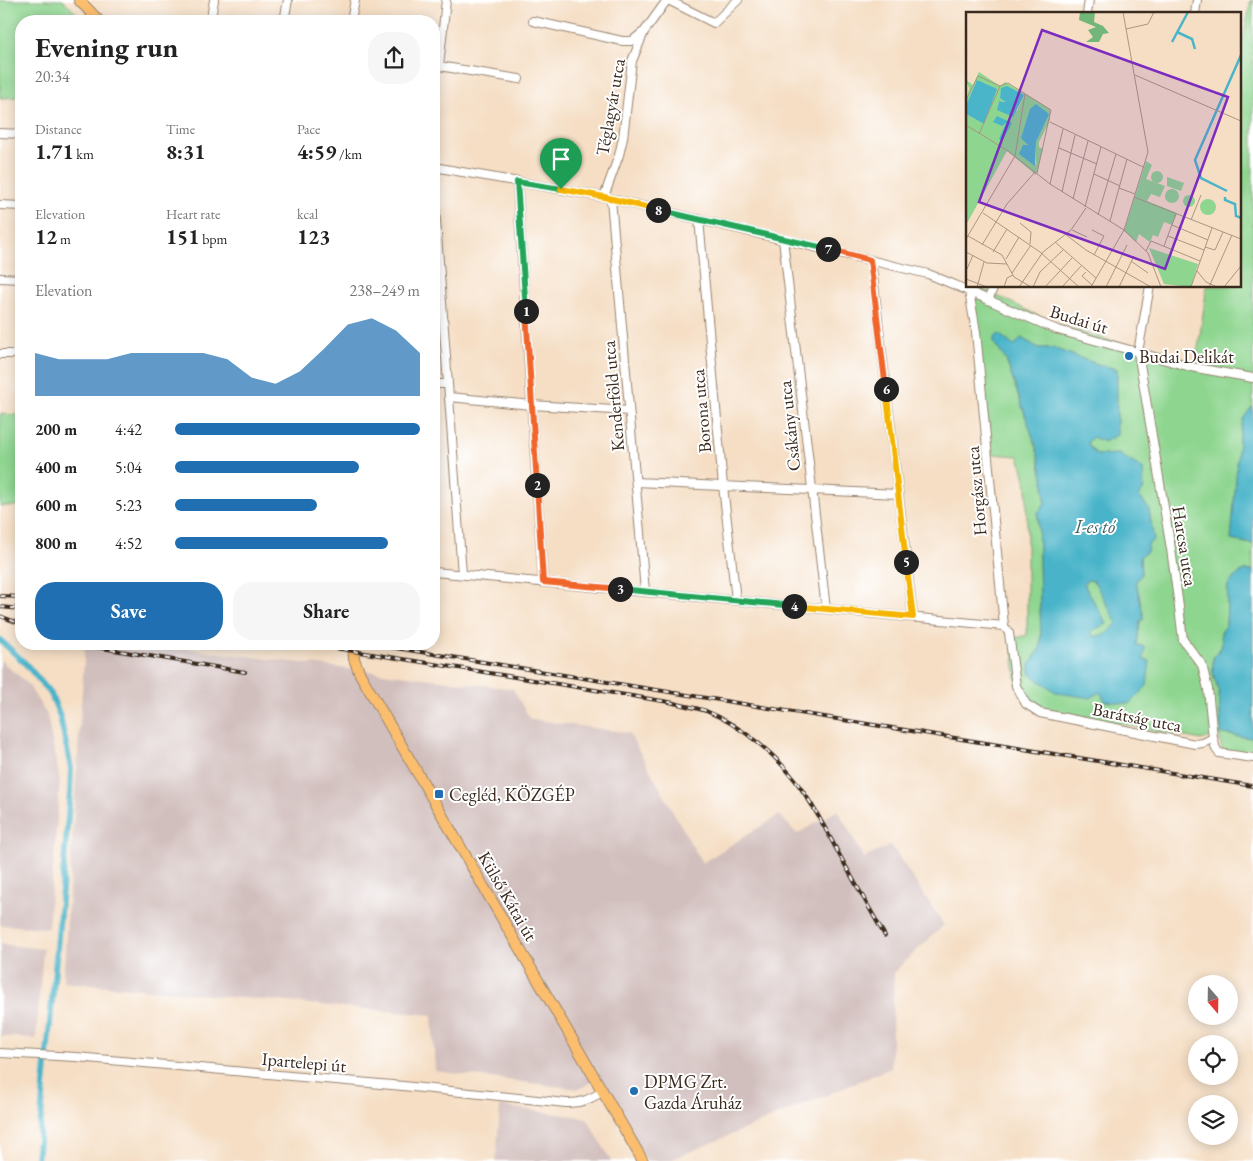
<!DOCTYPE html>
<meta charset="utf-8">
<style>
body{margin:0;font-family:"EB Garamond",serif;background:#f6f6f6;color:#222;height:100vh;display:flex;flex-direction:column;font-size:19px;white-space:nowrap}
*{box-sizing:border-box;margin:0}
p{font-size:16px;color:#767676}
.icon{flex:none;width:28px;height:28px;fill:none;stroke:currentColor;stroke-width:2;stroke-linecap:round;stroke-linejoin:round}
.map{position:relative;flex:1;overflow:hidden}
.panel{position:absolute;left:15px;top:15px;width:425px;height:635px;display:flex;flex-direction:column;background:#fff;border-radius:20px;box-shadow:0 2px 12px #0003}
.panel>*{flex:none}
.needle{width:32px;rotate:160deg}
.buttons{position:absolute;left:1188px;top:975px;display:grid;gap:10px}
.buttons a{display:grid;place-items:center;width:50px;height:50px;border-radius:50%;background:#fff;box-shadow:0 2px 12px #0003;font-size:25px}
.pin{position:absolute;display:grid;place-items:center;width:42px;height:42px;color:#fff;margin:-51px -21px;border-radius:50% 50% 50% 0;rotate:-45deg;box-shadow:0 0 5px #0007}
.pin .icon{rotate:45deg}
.km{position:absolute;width:25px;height:25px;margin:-12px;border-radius:50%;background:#222;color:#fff;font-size:14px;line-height:25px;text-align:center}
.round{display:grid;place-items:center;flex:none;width:52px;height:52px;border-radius:20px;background:#f6f6f6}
.summary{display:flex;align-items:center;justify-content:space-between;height:85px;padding:0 20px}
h1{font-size:28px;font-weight:700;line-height:38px}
.stats{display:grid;grid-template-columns:repeat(3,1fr);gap:8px;height:85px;padding:5px 20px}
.stats div{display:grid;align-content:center}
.stats b{font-size:21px;font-weight:700}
.stats small{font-size:14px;font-weight:400}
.stats p{font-size:14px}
.chart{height:140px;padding:10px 20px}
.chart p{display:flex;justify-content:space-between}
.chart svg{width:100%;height:90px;margin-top:5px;fill:#1f6fb2;opacity:.7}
.action{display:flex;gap:10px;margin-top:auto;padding:10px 20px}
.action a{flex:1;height:58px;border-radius:20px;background:#1f6fb2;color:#fff;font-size:20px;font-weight:700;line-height:58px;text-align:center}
.action a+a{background:#f6f6f6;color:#222}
ul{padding:0 20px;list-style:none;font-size:16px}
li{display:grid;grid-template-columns:80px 60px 1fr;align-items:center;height:38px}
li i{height:12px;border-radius:6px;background:#1f6fb2}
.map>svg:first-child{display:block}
.industrial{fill:#d1bfbd}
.green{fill:#8ed58f;stroke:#648056;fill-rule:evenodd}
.water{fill:#4ab4c9;stroke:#426f74;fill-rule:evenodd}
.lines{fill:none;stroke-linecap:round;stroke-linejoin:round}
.canal{stroke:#4ab4c9;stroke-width:6}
.minor-casing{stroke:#988471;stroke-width:10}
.major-casing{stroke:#988471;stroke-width:12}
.minor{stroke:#fff;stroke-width:8}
.major{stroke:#fbbe6e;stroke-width:10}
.rail-casing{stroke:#3b2a1e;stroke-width:4}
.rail{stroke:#fff;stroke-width:2;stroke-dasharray:5.5;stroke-linecap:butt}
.split-1-casing{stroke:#fff;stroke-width:10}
.split-2-casing{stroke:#fff;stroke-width:10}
.split-3-casing{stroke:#fff;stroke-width:10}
.split-4-casing{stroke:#fff;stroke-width:10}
.split-5-casing{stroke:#fff;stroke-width:10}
.split-6-casing{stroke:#fff;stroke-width:10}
.split-7-casing{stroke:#fff;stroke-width:10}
.split-8-casing{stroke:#fff;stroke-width:10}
.split-9-casing{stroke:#fff;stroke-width:10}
.split-1{stroke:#22a559;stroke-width:6}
.split-2{stroke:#f0652b;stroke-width:6}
.split-3{stroke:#f0652b;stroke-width:6}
.split-4{stroke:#22a559;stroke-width:6}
.split-5{stroke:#f5b400;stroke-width:6}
.split-6{stroke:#f5b400;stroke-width:6}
.split-7{stroke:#f0652b;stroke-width:6}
.split-8{stroke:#22a559;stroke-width:6}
.split-9{stroke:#f5b400;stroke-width:6}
.poi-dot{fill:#1f6fb2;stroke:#fff;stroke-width:2}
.labels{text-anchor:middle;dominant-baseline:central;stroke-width:4;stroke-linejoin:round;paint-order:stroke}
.street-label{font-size:18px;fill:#3b2a1e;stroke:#fff}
.poi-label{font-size:18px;fill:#3b2a1e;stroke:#fff;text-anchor:start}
.water-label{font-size:19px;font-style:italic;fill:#416162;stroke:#fff}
.inset-river{fill:none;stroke:#4ab4c9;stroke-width:2.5}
.inset-road{fill:none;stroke:#ab9682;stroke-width:1}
.view{fill:#7b2cbf;fill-opacity:0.15;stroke:#7b2cbf;stroke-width:2.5}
.inset-edge{fill:none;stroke:#3b2a1e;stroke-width:2.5}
</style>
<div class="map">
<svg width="1253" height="1161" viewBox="0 0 1253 1161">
<rect width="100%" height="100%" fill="#fff"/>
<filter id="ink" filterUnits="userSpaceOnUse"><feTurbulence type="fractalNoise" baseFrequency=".02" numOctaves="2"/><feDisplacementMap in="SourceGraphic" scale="10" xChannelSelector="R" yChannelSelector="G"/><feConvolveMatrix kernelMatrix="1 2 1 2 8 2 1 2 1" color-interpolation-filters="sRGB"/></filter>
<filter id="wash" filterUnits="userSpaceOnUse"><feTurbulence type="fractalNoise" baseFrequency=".0096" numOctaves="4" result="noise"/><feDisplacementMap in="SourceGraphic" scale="20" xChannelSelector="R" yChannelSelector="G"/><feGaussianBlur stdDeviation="1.12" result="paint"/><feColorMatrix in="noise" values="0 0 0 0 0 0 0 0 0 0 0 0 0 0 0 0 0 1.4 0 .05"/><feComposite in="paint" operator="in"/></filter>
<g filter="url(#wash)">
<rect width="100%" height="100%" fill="#f5dec4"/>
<!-- industrial -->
<path class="industrial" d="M85 644H147L513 689 530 719 629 733 702 863 779 815 797 834 838 810 864 858 891 845 944 925 894 972 891 1068 668 1161H647L598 1078 579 1089 435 1071 432 1015 63 982Z
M0 660 27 683 47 715 53 746 60 782 48 928 0 925Z
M0 944 43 949 36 1039 0 1036Z
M500 1106 587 1118 611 1161H496Z"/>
<!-- green -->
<path class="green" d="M0 0H63L84 21H21V97L0 98Z
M1251 0H1253V407L1251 408 1232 540 1253 544V571H1245L1228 585 1226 625 1221 633 1222 646 1213 658V673L1219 692 1221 734 1253 738V754L1222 750 1219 735 1201 740 1032 706 1017 685 1012 639 1027 635V486L1019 456 991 454 973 286H977L1053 323 1108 340 1196 362 1207 286H1239V59ZM1021 338 1039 348H1053L1097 364 1117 369 1093 437 1088 442 1089 446 1097 455 1119 454 1144 488 1139 496 1149 509 1140 556 1141 575 1136 581 1144 619 1140 621 1137 645 1143 659 1150 661 1100 692 1030 665 1041 646 1038 513 1045 503 1044 481 1036 446 1006 360Z
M0 414 21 415V506H0Z
M1088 580 1094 581 1117 623C1109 633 1106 637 1093 636L1091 630 1107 624 1085 586 1084 583Z"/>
<!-- water -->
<path class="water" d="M999 334 1014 346 1021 338 1039 348H1053L1097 364 1117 369V435L1104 442 1093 437 1088 442 1089 446 1097 455 1119 454 1143 469 1144 488 1139 496 1149 509 1154 540 1148 544 1147 552 1140 556 1141 575 1136 581 1144 619 1140 621 1137 645 1143 646 1145 648 1143 659 1150 661 1147 686 1129 704 1105 701 1100 692 1091 698 1057 693 1030 674V665L1041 646 1038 513 1045 503 1044 481 1036 446 1006 360 994 343V338ZM1088 580 1094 581 1117 623C1109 633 1106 637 1093 636L1091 631 1107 624 1085 586 1084 583Z
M1253 407V544L1231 540 1239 438 1243 419 1251 408Z
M1245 571H1253V738L1221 734 1219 692 1213 673V658L1222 646 1221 633 1226 625 1228 585 1238 574Z"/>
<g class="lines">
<!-- canal -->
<path class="canal" d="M0 640 25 663 51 694 60 717 71 768 70 792 58 937 37 1161"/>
</g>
</g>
<g filter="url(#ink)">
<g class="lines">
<defs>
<path id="minor" d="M446 0 439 66 519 79
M668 0 714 23 738 0
M212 12 214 0
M1087 14 1089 0
M1195 14 1197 0
M284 21 288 0
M351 21 355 0
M533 21 622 41H632L642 33
M0 133 21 134
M434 167 604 197 928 274C972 291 1014 313 1058 330L1191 367 1253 378
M517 181 543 582
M434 194 462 574
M604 197 619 155 623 138 632 61 644 32 667 0
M611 199 645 591
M0 205 21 206
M699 219 723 486 736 600
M783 239 826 609
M871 260 913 617
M0 278 21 279
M1150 286 1138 352 1171 549 1179 607 1183 640 1202 665 1208 689 1213 738 1216 749 1219 753 1253 758
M969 291 976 332 1004 626 1009 633 1016 686 1026 704 1040 713 1195 744 1203 743 1213 738
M988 300 994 286
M0 354H21
M434 384H448
M449 397 532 405 629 411
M636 482 898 494
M434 572 1004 626
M0 1053 76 1057 403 1086 566 1103C580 1104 590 1099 602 1092"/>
<path id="major" d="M79 0 99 21
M353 644 354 659 360 674 643 1161"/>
</defs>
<!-- minor casing -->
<use href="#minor" class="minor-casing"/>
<!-- major casing -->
<use href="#major" class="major-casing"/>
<!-- minor -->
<use href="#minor" class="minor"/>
<!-- major -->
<use href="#major" class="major"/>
<defs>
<path id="rail" d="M0 596 21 597
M0 607 21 609
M0 616 21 624
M78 644 245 672
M310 644 669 702C681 705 694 707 706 711 741 725 781 758 802 790 817 811 828 834 840 856 855 883 870 909 885 936
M371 644 1253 786"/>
</defs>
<!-- rail casing -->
<use href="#rail" class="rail-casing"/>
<!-- rail -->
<use href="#rail" class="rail"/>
</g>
</g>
<g class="lines" filter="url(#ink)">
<defs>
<path id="split-1" d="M526 311 517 182 561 189"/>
<path id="split-2" d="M526 311 537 485"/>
<path id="split-3" d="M537 485 543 582 620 589"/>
<path id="split-4" d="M620 589 794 606"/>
<path id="split-5" d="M794 606 913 617 906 562"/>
<path id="split-6" d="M886 389 906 562"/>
<path id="split-7" d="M828 249 870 260 886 389"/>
<path id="split-8" d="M658 210 828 249"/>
<path id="split-9" d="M561 189 604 197 658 210"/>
</defs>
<!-- split-1 casing -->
<use href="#split-1" class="split-1-casing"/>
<!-- split-2 casing -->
<use href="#split-2" class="split-2-casing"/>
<!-- split-3 casing -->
<use href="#split-3" class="split-3-casing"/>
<!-- split-4 casing -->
<use href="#split-4" class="split-4-casing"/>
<!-- split-5 casing -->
<use href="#split-5" class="split-5-casing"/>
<!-- split-6 casing -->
<use href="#split-6" class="split-6-casing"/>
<!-- split-7 casing -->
<use href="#split-7" class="split-7-casing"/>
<!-- split-8 casing -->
<use href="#split-8" class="split-8-casing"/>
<!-- split-9 casing -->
<use href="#split-9" class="split-9-casing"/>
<!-- split-1 -->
<use href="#split-1" class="split-1"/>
<!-- split-2 -->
<use href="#split-2" class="split-2"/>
<!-- split-3 -->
<use href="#split-3" class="split-3"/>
<!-- split-4 -->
<use href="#split-4" class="split-4"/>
<!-- split-5 -->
<use href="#split-5" class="split-5"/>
<!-- split-6 -->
<use href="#split-6" class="split-6"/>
<!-- split-7 -->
<use href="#split-7" class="split-7"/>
<!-- split-8 -->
<use href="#split-8" class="split-8"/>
<!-- split-9 -->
<use href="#split-9" class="split-9"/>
</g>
<!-- markers -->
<g class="poi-dot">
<circle cx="1129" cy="356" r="5"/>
<rect x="434" y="789" width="10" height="10" rx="2.5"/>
<circle cx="634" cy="1091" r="5"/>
</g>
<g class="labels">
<!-- street labels -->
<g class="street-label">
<text transform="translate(610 107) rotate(-80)">Téglagyár utca</text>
<text transform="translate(1079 319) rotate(17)">Budai út</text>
<text transform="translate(613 396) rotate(-95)">Kenderföld utca</text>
<text transform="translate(701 411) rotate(-95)">Borona utca</text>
<text transform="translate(789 426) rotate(-96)">Csákány utca</text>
<text transform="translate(976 491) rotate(-95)">Horgász utca</text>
<text transform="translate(1185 546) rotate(81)">Harcsa utca</text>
<text transform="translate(1137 717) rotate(11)">Barátság utca</text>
<text transform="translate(508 896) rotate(60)">Külső Kátai út</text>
<text transform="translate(304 1062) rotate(5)">Ipartelepi út</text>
</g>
<!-- poi labels -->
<g class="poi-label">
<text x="1139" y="356">Budai Delikát</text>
<text x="449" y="794">Cegléd, KÖZGÉP</text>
<text x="644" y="1081">DPMG Zrt.<tspan x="644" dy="21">Gazda Áruház</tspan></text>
</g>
<!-- water labels -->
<g class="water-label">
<text x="1095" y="526">I-es tó</text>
</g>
</g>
<!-- overview -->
<g transform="translate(966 12)">
<rect width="275" height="275" fill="#f5dec4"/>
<path d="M13 60 34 74 39 70 84 97V108L73 130V135L77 137 70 163 41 139 0 213V102L18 112 10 70 0 93 3 76 0 68 7 73ZM42 75 58 83 51 99 32 93 33 89 40 90 34 83 37 77ZM65 98 82 103 70 130V153L53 142 62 133 56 123ZM180 149 186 153 180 167 199 174 194 185 185 182 181 189 211 201 206 213 198 210 192 225 187 223 184 230 173 222 170 230 158 219ZM185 165a6 6 0 1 1 12 0a6 6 0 1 1-12 0ZM201 165 218 171 215 179 201 174ZM199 184a7 7 0 1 1 14 0a7 7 0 1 1-14 0ZM217 189a6 6 0 1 1 12 0a6 6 0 1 1-12 0ZM234 195a8 8 0 1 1 16 0a8 8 0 1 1-16 0ZM183 236 232 252 225 275 198 272Z" fill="#8ed58f" fill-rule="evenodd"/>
<path d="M114 0H129L128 10 137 14 143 21 137 22 133 30H120L127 25 122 18 130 15 113 8Z" fill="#72b67a"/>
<path d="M11 68 31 77 18 112 0 102V93ZM41 74 58 83 47 105 31 98 33 89 40 90 34 86 35 76ZM70 92 83 102 70 130 69 154 53 142 57 133H62L55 126 64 97ZM31 104 46 111 36 129 33 127 40 111 36 114 27 110Z" fill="#4ab4c9"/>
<path class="inset-river" d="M211 20 226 27 229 37M206 30 222 0M261 179 235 166 229 148 275 43M259 185V188L269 192 270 204 275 206"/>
<path class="inset-road" d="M157 0 182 140 158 218 182 241 195 275M160 17 182 12 188 0M169 63 275 109M34 74 42 71 85 98 71 161M0 88 12 64 34 74M84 110 177 155M0 113 42 139 84 172 158 218 125 275M13 122 34 74M93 136 131 152M128 162 154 174M84 172 97 117M153 176 169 182M96 180 109 123M168 185 275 227M107 187 122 129M119 195 135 135M17 201 74 240 113 275M132 203 150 142M225 208 235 183M144 209 161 147M54 211 65 220 64 232M206 213 242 228M106 218 121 225M126 218 138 224 128 243M99 222 120 238 185 275M2 224 36 243 48 265 65 275M202 224 238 238M0 227 49 144 59 82M89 230 130 266M16 233 41 192 69 160M198 234 210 202M239 235 249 238 257 220M180 239 185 229 234 249M0 240 21 251 41 252M27 240 41 217M40 247 53 225M165 249 182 261M1 257 7 243M231 259 240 270 251 275M120 260 116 264 126 273M46 261 65 233M0 267 21 275M11 275 18 250M38 275 41 266 47 263M53 275 77 240 105 218 120 196M67 275 74 260 98 237M79 275 106 246M96 275 115 254M140 275 161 233M153 275 168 244M225 275 246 216M243 275 266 223M258 275 275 254"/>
<path class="view" d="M76 18 262 85 199 257 13 190Z"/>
<rect width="275" height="275" class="inset-edge"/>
</g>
</svg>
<div class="buttons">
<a><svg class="needle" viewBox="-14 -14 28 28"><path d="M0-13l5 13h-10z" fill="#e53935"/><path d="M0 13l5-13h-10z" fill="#767676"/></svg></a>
<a><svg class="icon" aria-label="locate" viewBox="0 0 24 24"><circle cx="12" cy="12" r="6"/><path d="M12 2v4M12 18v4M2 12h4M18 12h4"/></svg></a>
<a><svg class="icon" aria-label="layers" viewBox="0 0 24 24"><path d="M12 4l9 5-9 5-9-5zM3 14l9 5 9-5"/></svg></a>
</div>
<div class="pin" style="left:561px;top:189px;background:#1e9e55"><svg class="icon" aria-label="arrive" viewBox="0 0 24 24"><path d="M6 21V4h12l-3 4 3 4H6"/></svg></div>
<b class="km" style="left:526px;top:311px">1</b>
<b class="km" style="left:537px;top:485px">2</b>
<b class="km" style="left:620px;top:589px">3</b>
<b class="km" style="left:794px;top:606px">4</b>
<b class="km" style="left:906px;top:562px">5</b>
<b class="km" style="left:886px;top:389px">6</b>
<b class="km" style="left:828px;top:249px">7</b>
<b class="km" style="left:658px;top:210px">8</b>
<section class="panel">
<div class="summary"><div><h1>Evening run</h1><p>20:34</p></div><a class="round"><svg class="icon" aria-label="share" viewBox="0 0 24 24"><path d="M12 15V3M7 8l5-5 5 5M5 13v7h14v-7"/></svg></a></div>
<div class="stats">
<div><p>Distance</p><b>1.71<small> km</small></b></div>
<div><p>Time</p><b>8:31</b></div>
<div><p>Pace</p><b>4:59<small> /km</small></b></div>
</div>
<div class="stats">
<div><p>Elevation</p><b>12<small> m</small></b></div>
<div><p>Heart rate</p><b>151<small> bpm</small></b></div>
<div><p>kcal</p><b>123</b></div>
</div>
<div class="chart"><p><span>Elevation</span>238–249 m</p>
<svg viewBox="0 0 160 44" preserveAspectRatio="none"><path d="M0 44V23L10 26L20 26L30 26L40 23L50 23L60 23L70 23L80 26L90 35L100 38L110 32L120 21L130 9L140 6L150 12L160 23V44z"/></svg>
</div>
<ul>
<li><b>200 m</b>4:42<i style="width:100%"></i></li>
<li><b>400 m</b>5:04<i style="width:75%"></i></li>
<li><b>600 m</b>5:23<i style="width:58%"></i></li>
<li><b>800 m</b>4:52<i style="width:87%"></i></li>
</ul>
<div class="action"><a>Save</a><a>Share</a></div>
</section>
</div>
